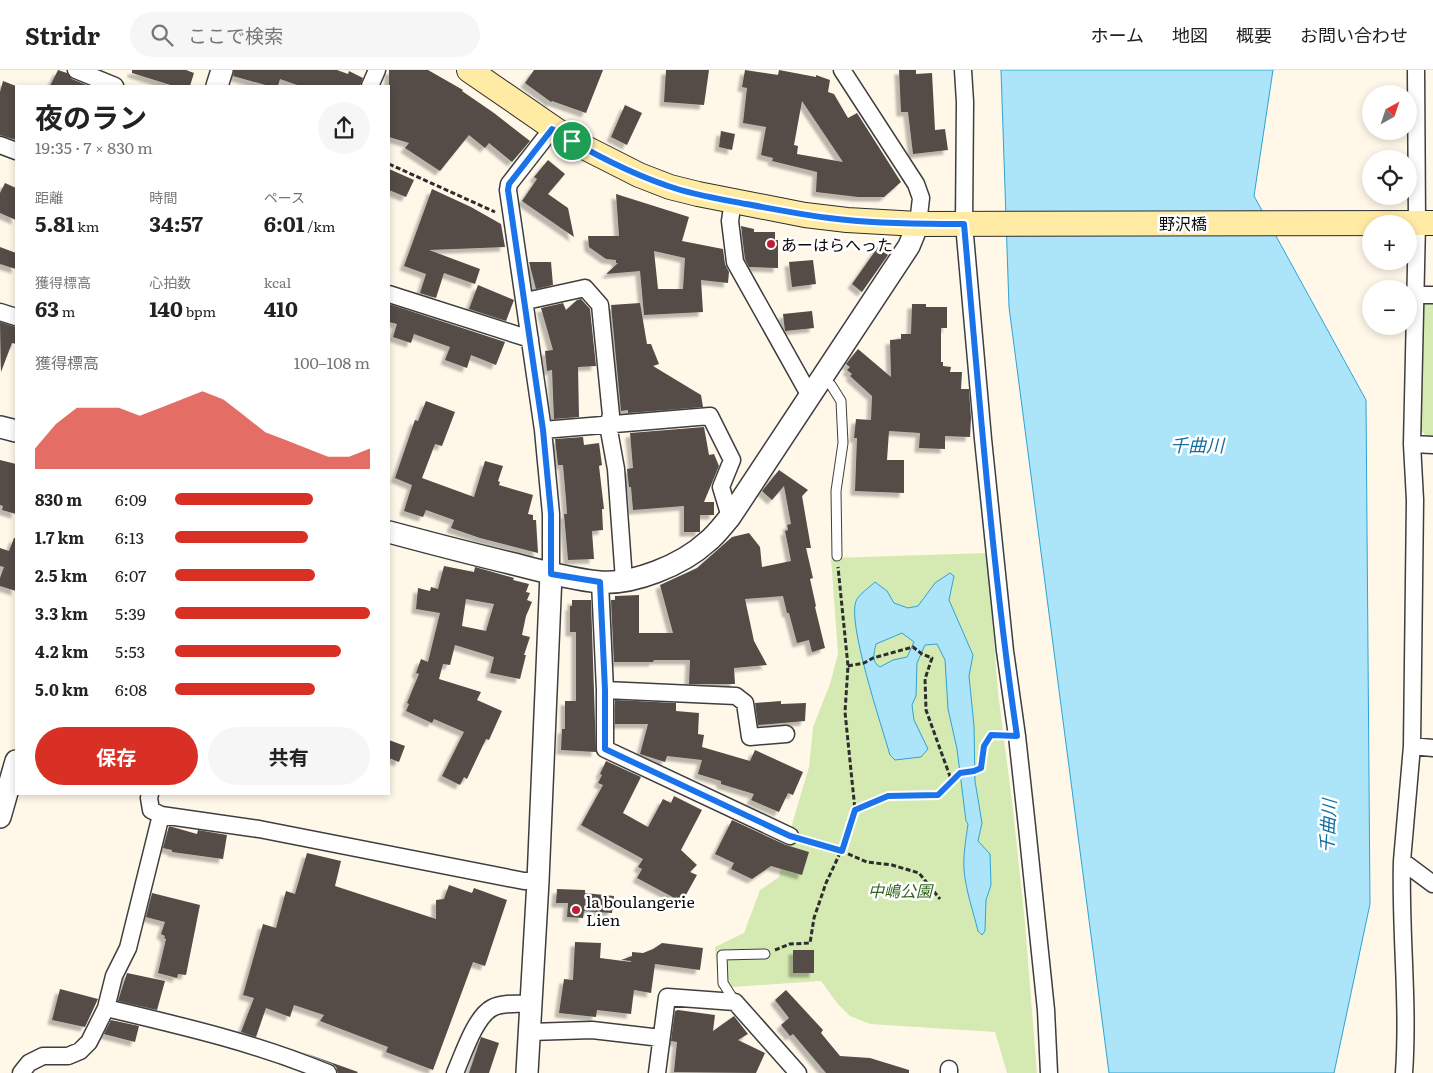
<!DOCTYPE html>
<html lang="ja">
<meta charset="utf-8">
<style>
body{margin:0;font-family:Literata,"Noto Sans JP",serif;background:#f6f6f6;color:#222;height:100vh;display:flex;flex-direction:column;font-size:19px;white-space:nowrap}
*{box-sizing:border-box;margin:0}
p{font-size:16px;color:#767676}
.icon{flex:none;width:28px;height:28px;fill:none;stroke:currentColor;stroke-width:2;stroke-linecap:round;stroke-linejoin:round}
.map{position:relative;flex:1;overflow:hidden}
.sheet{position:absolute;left:15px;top:15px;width:375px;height:710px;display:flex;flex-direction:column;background:#fff;border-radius:0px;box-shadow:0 2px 8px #0003}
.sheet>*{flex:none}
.needle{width:32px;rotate:40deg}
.tools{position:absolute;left:1362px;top:15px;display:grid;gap:10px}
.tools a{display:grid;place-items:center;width:55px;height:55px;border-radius:50%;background:#fff;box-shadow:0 2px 8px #0003;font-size:25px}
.pin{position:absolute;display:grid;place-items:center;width:42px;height:42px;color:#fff;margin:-21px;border:2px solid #fff;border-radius:50%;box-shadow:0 1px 5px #0007}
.round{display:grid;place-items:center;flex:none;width:52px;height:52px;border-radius:26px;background:#f6f6f6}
.summary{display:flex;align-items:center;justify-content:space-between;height:85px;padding:0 20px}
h1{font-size:28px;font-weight:700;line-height:38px}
.metrics{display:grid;grid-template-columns:repeat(3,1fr);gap:8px;height:85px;padding:5px 20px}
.metrics div{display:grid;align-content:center}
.metrics b{font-size:21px;font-weight:700}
.metrics small{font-size:14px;font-weight:400}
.metrics p{font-size:14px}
.chart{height:140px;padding:10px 20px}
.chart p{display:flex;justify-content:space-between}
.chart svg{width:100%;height:90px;margin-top:5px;fill:#d93025;opacity:.7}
.action{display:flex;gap:10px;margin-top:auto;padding:10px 20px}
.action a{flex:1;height:58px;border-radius:30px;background:#d93025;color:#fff;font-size:20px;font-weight:700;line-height:58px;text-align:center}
.action a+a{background:#f6f6f6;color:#222}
ul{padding:0 20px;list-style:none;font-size:16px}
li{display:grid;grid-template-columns:80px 60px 1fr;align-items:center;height:38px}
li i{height:12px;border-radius:6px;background:#d93025}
header{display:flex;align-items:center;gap:30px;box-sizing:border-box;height:70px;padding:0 25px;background:#fff;border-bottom:1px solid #e0e0e0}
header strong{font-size:24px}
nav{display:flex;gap:28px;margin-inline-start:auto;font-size:18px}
.search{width:350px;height:45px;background:#f6f6f6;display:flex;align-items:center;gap:12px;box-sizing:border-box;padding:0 18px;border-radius:28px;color:#767676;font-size:19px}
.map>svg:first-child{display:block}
.green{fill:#d5eab2}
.water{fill:#ace4f9;stroke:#2fa3d3;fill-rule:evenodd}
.building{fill:#544b47;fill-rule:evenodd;filter:url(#shadow)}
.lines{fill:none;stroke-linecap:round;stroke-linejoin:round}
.service-casing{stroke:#3e3e3e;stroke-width:11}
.minor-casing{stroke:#3e3e3e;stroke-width:19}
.tertiary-casing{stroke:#3e3e3e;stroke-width:24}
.secondary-casing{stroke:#2d2d2d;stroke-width:26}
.path{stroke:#2d2d2d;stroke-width:3;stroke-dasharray:5 2.5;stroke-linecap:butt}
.service{stroke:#fff;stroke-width:9}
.minor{stroke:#fff;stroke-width:16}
.tertiary{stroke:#fff;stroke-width:21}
.secondary{stroke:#ffeba4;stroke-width:24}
.route-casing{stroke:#fff;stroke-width:10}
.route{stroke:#1a73e8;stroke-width:6}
.poi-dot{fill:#c01e37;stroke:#fff;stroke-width:2}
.labels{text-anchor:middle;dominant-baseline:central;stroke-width:5;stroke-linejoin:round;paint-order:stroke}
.street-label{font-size:16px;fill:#0b0b0b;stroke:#fff}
.poi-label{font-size:16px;fill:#0b0b0b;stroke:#fff;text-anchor:start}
.park-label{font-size:16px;font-style:italic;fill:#316519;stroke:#fff}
.water-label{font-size:18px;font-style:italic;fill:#1071a1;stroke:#fff}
</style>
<header>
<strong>Stridr</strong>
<div class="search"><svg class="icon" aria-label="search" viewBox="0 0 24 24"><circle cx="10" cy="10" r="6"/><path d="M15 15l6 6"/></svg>ここで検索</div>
<nav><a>ホーム</a><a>地図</a><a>概要</a><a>お問い合わせ</a></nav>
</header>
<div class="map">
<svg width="1433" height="1003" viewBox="0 0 1433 1003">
<defs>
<filter id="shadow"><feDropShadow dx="-4.5" dy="4.5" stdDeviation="1" flood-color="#0004"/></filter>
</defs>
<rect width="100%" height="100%" fill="#fff8e9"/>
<!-- green -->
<path class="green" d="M1431 230H1433V369L1429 368 1419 359 1420 238Z
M987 483 998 622 1013 739 1025 853 1037 1003H1007L995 962 870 954 850 946 837 933 821 911 718 918 715 877 744 863 760 820 779 807 793 751 809 697 813 657 830 614 838 584 831 488Z"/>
<!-- water -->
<path class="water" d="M1001 0H1273L1254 126 1366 330 1370 834 1334 1003H1109L1009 237Z
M950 503 954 506 949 530 973 585 969 606 974 656 975 711 982 753 978 771 990 784 991 815 986 830 985 861 982 865 978 861C973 841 966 821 964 800 963 785 966 769 968 754L966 751 957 679 948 639 945 590 937 574 925 575 917 593 916 626 912 635 914 650 928 679 921 687 895 690 890 685C882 657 847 553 856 531 859 524 870 517 875 512L887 521 894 533 908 538 918 536 935 513ZM902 563 914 572 907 587 893 590 880 597C871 592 874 583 876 574Z"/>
<!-- building -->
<path class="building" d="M58 0 67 3 72 9 89 16H50Z
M132 0H186L194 3 190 16H174L132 3Z
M234 0H337L348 4 349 1 363 8 360 16H300L280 9 278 16H269L233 6Z
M389 0H428L463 20 462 21 494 43 530 71 512 92 489 73 485 78 469 65 440 101 405 78 409 73 389 67Z
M534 0H603L586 43 552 31 551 32 525 13Z
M666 0H709L704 35 664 32Z
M745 0 778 5 779 0 816 7V5L830 10 828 22 834 24 848 48 857 43 901 112 884 127H858L816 122 817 102 772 91 773 88 761 85 766 57 743 53 747 18 742 17ZM802 31 843 92 797 84 798 76 794 75Z
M899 0H916V4L932 3 935 60 945 59 948 80 913 84 908 42H901Z
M3 11 16 16V70L0 65V22Z
M625 35 642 43 627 75 611 67Z
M721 61 735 64 732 80 719 77Z
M548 90 565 104 548 124 568 138 574 167 522 131 537 109 534 107Z
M389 99 414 110 406 127 389 120Z
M5 113 16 118V150L0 143V123Z
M432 119 471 137 501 154 505 177 429 180 480 199 475 214 444 203 436 228 420 223 426 204 404 196Z
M616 124 689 147 682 171 723 179 725 194 729 202 728 213 701 210 703 242 644 245 640 201 606 204 618 193H616V190L606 189 589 177 588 166H619ZM654 181 685 188 683 219H658Z
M741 156 754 159V162H775V170H778V198L749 197 745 189Z
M0 177 16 183V199L0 194Z
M878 177 888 185 862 222 852 214Z
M813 190 816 214 792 217 789 192Z
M529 192H551L553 215 536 219Z
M478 215 514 230 506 251 469 239Z
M581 229 590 239 596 296 578 297 579 347 554 349 552 300 547 301 545 281 553 280 541 238 563 233 566 240 577 230Z
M640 233 647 274H651L659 294 653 296 701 325 703 337 628 343V340L621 341 611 235Z
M389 234 505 272 496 295 471 285 467 298 445 290 450 277 414 264 411 273 393 267 397 254 389 252Z
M912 234H926V237H947V258H941V292H943V296L951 297 950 302H962L961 319H969L971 348 970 367 945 366V379L919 378 920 363 889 361 887 390H904V423L855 421 857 368H854L856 349 871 350 872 326 850 306 852 304 847 300 850 297 846 294 858 279 891 307 890 270 901 269V264H911Z
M812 241 814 258 785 261 783 244Z
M0 252 16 257V274L12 273 1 302Z
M426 331 455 342 442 376 435 374 422 408 474 427 485 391 503 396 498 411 500 412 499 415 533 425 528 444 533 445V450H536L538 483 480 468 451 458 454 450 426 440 423 447 404 441 412 415 395 408 415 350 418 351Z
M704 357 709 385 714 384 719 396 704 432H714V445H700V462H684V436L633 440 631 417H629L627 399 633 398 630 363Z
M583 367 584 375 599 373 602 395 599 396 604 439H602L603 460 592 461 594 489 568 490 564 444H567L566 429 563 395H558L555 369Z
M0 390 16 394V444L2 440 3 436 0 435Z
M779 400 808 420 802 426 811 478H806L813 508 810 509 816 536 815 537 825 578 812 582 809 570 797 573 789 543H787L783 526 745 529 754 571 767 595 734 598 735 614H689L690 590H654L653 592H614L611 530H615V526L639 525V563H673L660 515 697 498 732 467 749 463 760 477 762 497 791 491 785 461 788 460 787 455 791 454 784 416 772 430 762 421Z
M14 468H16V521L0 516V508L4 497 0 496V478L9 481Z
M444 496 474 502 475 497 514 508 513 510 529 514 526 522 530 523 527 530 532 532 526 546 522 565 530 567 524 585H526L520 609 490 603 494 587 455 575 450 595 443 594 439 609 481 622 477 630 502 641 489 670 486 669 467 709 464 707 460 715 442 706 464 662 434 649 432 653 406 641 409 634 407 633 419 604 416 603 421 589 428 592 440 543 416 539 418 518 430 521 431 517 438 519ZM466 529 494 534 486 561 462 556Z
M572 530H591L596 682 561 680 562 659H565V631H576V562H570V536H572Z
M615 630 676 633V641L699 643 698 664 704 665 702 677 750 691 755 680 803 702 793 725 788 723 779 742 751 730 754 724 721 714V711L698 704 702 690 667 686 665 692 640 684 648 654H615Z
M781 631V634L806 633 805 651 758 655 755 633Z
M389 670 405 676 399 692 389 688Z
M606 691 641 707 623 743 648 757 663 729 671 733 674 726 702 740 681 780 697 795 690 802 697 805 682 832 637 808 642 799 638 797 643 789 581 755 603 715 598 713 602 705 600 704Z
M732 750 786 775 809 782 802 805 771 796 752 809 731 799 734 793 715 784Z
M169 756 197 764 198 760 227 765 223 789 172 782V780L163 778Z
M307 783 341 791 335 816 436 849V830L444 829 449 815 472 823 474 818 507 830 485 896 473 892 433 1000 386 982 388 977 320 951 324 945 294 935 290 947 266 938 256 967 241 962 254 928 243 925 263 854 276 858 286 821 295 824Z
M557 819 585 820V823L614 826 612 843 584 841 583 848 567 847 568 833H556Z
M152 823 200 835 186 905 178 904 177 908 158 903 166 869 164 868 165 866 161 864 165 852 146 847Z
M575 872 601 873 600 888 631 892V891L621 890 632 886V882L643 883 653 879 662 873 703 878 700 900 655 894 651 923 634 920 631 944 597 940 596 947 559 943 564 909 573 910Z
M793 880H814V903H793Z
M127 903 165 911 157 940 118 931Z
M60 919 98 929 85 957 52 950Z
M786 920 823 960 821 963 840 986 870 988 909 1000V1003H826L793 964 790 966 781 955 789 948 775 930Z
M678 940 715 945 713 961 734 946 748 964 738 970 765 983 756 1003 674 1002 677 972 671 971 675 941Z
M111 950 139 956 135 972 104 964Z
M481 967 499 973 489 1003H469Z
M302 982 358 1002 357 1003H338L336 997 332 994Z"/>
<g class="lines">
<defs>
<path id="service" d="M822 308 831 315 841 331 843 373 836 421 837 486
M735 932 723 913 722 885 765 884"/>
<path id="minor" d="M76 0 115 16
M842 0 916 114 921 128 918 154
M963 0 965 32 964 154 983 369 1005 581 1017 666 1027 757 1046 940 1049 1003
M1416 0 1417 153 1412 374 1415 430 1412 676 1402 791 1433 814
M370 16 377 0
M0 75 16 81
M733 131 730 151 735 192 810 326
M389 224 530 269
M1416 225H1433
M526 231 585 218 600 235 611 345 608 355 616 399 624 510
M0 242 16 247
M543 360 710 346 732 390 721 417 730 447
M1412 374 1433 375
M551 504V444L543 360 508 120 509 114 552 59
M600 512 605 620V679L790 766
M605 620 736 626 745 633 750 667 786 664
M1412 676 1433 678
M161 745 259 759 524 811H538
M1402 791C1400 862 1409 932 1404 1003
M106 938C182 956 256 973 328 1003
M530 962 592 960 661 968
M21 1003 29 993 43 986H68L80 981 89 972 106 938 114 906 128 878 161 745 151 740 149 728 150 724
M455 1003C463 985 475 947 492 938 503 932 519 934 531 934
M657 1003 667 927 735 932 798 1003
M949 1003V999"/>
<path id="tertiary" d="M217 16 222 0
M0 357 16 361
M389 462C430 473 472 484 514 494 541 501 570 509 599 512 633 515 682 495 707 472 716 465 723 455 730 447L909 176 918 154
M0 747 16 691
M527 1003 538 811 551 504"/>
<path id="secondary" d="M469 0 572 71 639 105 670 117 698 124 805 145 847 150 918 154 1433 153"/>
</defs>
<!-- service casing -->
<use href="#service" class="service-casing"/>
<!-- minor casing -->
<use href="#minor" class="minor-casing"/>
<!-- tertiary casing -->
<use href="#tertiary" class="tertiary-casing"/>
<!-- secondary casing -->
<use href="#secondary" class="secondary-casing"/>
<!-- path -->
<path class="path" d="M389 94 495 142
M848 596 864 593 873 588 913 577 922 584 932 588 925 609 926 640 952 712
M855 740 888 726 938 725 960 703 974 701 981 698 984 677 991 665H1002
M805 771 841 781 867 792 892 795 919 803 940 829
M775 880 790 874 810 873 814 848 826 813 841 781 855 740 845 642 848 596 838 497"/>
<!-- service -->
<use href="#service" class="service"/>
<!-- minor -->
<use href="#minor" class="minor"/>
<!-- tertiary -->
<use href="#tertiary" class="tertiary"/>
<!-- secondary -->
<use href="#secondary" class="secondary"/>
</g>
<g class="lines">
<defs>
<path id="route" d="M552 59C589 82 627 102 668 116 693 125 720 129 746 134 779 140 813 147 847 150 886 154 925 154 964 154 979 324 992 496 1017 666L991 665 984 676 981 698 974 701 960 703 938 725 888 726 855 740 842 781 790 766 605 679V620L600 512 551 504V444L543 360 508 120 509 114Z"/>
</defs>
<!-- route casing -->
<use href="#route" class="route-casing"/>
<!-- route -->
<use href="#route" class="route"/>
</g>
<!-- markers -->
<g class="poi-dot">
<circle cx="771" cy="174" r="5"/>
<circle cx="576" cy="840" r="5"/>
</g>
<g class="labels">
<!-- street labels -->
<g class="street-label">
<text x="1183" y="153">野沢橋</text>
</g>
<!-- poi labels -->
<g class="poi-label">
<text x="781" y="174">あーはらへった</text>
<text x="586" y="831">la boulangerie<tspan x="586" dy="18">Lien</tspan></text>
</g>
<!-- park labels -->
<g class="park-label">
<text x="900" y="820">中嶋公園</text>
</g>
<!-- water labels -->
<g class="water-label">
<text x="1197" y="374">千曲川</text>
<text transform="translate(1327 756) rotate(-87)">千曲川</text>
</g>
</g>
</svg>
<div class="tools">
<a><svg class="needle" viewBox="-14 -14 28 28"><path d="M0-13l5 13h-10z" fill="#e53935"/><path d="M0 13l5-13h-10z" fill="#767676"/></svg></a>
<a><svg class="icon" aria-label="locate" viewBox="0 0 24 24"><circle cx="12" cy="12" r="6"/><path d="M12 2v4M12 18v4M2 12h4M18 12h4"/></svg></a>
<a>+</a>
<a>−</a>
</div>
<div class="pin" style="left:572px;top:71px;background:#1e9e55"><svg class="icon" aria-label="arrive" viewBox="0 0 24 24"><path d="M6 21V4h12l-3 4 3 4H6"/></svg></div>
<section class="sheet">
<div class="summary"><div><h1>夜のラン</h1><p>19:35 · 7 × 830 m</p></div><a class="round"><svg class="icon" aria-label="share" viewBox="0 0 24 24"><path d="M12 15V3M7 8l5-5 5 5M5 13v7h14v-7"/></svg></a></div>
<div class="metrics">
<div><p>距離</p><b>5.81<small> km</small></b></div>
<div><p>時間</p><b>34:57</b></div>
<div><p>ペース</p><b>6:01<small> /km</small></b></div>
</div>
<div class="metrics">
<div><p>獲得標高</p><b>63<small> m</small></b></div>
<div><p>心拍数</p><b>140<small> bpm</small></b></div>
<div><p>kcal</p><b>410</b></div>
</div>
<div class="chart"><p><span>獲得標高</span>100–108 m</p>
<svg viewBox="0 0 160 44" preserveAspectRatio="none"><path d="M0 44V34L10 22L20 14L30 14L40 14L50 18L60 14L70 10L80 6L90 10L100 18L110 26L120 30L130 34L140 38L150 38L160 34V44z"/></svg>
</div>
<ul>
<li><b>830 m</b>6:09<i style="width:71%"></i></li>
<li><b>1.7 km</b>6:13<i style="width:68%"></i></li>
<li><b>2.5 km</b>6:07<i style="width:72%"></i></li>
<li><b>3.3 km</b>5:39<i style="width:100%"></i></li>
<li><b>4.2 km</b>5:53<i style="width:85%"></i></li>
<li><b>5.0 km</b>6:08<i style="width:72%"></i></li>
</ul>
<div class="action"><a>保存</a><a>共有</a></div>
</section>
</div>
